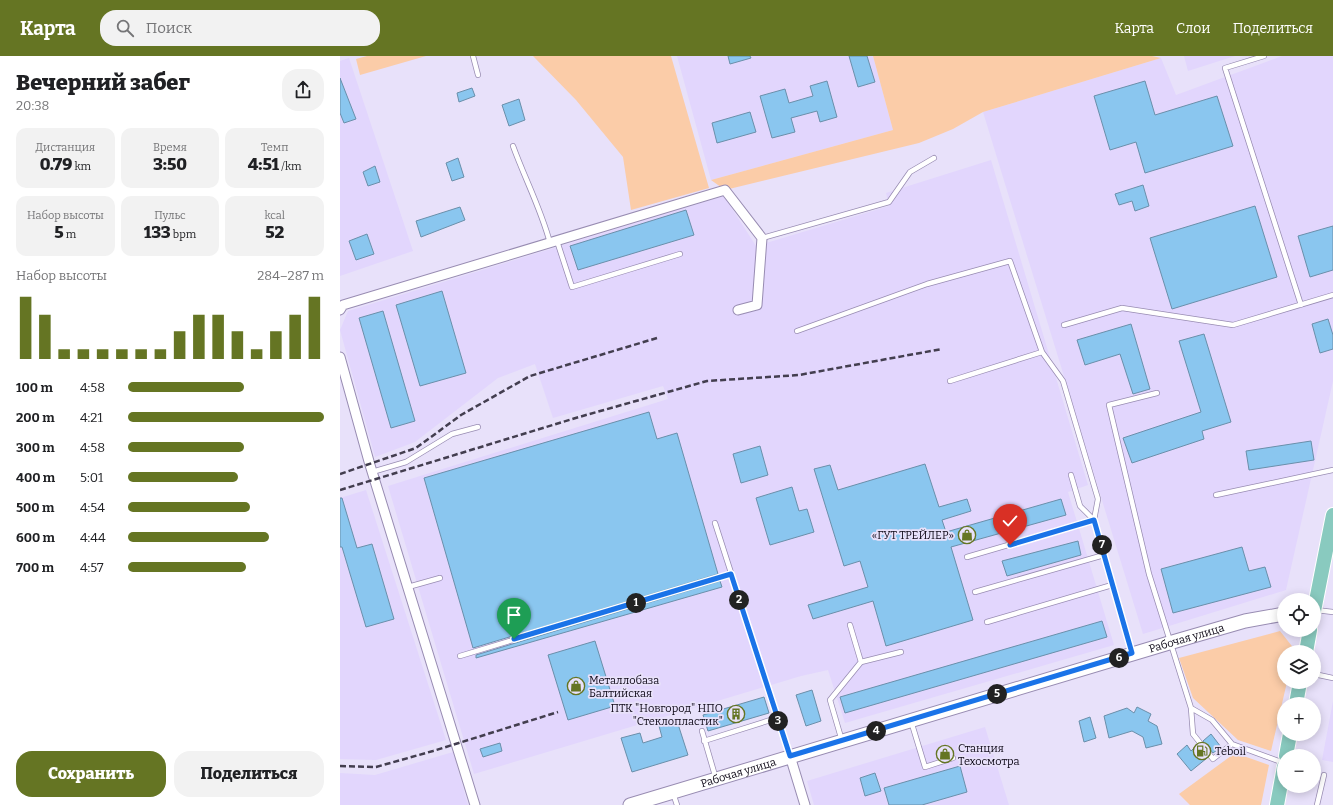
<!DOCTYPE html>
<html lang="ru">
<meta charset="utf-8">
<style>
body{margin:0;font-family:Bitter,serif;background:#f2f2f2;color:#202124;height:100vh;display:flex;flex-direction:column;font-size:15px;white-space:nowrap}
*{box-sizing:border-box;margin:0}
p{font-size:13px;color:#757577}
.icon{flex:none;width:22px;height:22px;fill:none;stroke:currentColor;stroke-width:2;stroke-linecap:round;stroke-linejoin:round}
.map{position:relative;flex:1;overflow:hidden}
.panel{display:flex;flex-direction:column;background:#fff;width:340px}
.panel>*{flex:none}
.tools{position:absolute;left:937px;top:537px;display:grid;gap:8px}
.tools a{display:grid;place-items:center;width:44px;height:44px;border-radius:50%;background:#fff;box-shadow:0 2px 10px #0003;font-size:20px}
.pin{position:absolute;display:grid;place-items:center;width:34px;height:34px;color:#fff;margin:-41px -17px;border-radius:50% 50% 50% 0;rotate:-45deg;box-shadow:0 0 4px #0007}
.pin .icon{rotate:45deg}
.km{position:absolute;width:20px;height:20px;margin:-10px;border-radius:50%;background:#222;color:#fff;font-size:11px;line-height:20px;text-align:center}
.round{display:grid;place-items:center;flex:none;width:42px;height:42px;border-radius:16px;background:#f2f2f2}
.head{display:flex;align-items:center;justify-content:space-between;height:68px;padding:0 16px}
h1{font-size:22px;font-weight:800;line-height:30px}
.metrics{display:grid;grid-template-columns:repeat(3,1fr);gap:6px;height:68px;padding:4px 16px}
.metrics div{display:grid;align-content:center;border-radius:10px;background:#f2f2f2;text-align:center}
.metrics b{font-size:17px;font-weight:800}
.metrics small{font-size:11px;font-weight:400}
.metrics p{font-size:11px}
.chart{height:112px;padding:8px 16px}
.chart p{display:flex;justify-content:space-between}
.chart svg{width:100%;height:72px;margin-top:4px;stroke:#657523;stroke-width:6}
.action{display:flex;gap:8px;margin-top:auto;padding:8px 16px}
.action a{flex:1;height:46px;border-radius:16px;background:#657523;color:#fff;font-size:16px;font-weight:800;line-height:46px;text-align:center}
.action a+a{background:#f2f2f2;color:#202124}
ul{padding:0 16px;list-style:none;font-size:13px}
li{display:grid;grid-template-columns:64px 48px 1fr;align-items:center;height:30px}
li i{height:10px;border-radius:5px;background:#657523}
header{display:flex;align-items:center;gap:24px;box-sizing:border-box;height:56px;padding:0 20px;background:#657523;color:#fff}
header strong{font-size:19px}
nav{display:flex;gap:22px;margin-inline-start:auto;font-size:14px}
.search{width:280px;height:36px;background:#f2f2f2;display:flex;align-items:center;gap:10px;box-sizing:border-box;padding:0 14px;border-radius:16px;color:#757577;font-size:15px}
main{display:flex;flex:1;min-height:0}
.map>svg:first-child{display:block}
.built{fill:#e2d6fd}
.green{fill:#fbcca8}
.building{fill:#8ac6ef;stroke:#6a8faa}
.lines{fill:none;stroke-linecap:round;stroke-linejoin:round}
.service-casing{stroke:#988cb2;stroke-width:6}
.minor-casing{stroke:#988cb2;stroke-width:11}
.secondary-casing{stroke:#988cb2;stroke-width:15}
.primary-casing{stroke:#fff;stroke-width:16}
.service{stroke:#fff;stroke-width:4.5}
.minor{stroke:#fff;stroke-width:9}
.secondary{stroke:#fff;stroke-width:13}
.primary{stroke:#89cabf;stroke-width:14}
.rail{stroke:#433e4f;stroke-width:2.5;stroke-dasharray:6 3;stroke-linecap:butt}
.route-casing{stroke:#fff;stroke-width:8}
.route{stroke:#1a73e8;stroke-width:5}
.labels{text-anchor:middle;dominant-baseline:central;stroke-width:3.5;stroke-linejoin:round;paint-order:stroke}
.poi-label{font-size:11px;fill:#0d0816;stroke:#e8e1fa;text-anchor:start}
.street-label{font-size:11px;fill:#0d0816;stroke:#e8e1fa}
</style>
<header>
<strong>Карта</strong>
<div class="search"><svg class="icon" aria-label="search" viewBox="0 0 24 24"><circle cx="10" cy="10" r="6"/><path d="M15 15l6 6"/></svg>Поиск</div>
<nav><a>Карта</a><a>Слои</a><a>Поделиться</a></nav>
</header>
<main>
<section class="panel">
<div class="head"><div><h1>Вечерний забег</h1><p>20:38</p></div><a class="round"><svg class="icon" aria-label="share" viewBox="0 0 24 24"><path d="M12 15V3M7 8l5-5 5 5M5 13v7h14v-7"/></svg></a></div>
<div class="metrics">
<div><p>Дистанция</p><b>0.79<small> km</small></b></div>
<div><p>Время</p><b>3:50</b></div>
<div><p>Темп</p><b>4:51<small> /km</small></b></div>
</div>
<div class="metrics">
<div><p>Набор высоты</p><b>5<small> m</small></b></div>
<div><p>Пульс</p><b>133<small> bpm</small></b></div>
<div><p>kcal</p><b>52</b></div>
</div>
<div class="chart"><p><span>Набор высоты</span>284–287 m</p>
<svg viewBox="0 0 160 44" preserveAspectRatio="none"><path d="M5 44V6M15 44V17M25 44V38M35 44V38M45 44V38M55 44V38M65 44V38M75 44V38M85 44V27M95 44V17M105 44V17M115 44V27M125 44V38M135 44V27M145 44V17M155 44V6"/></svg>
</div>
<ul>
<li><b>100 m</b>4:58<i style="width:59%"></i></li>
<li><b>200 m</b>4:21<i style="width:100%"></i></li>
<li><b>300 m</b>4:58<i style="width:59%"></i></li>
<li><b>400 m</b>5:01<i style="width:56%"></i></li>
<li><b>500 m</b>4:54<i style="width:62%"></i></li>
<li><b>600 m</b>4:44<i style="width:72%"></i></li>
<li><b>700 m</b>4:57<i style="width:60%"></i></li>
</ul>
<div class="action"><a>Сохранить</a><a>Поделиться</a></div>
</section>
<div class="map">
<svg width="993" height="749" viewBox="0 0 993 749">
<rect width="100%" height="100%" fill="#e8e1fa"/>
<!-- built -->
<path class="built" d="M337 0H533L553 74 371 124Z
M844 0H895L848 15Z
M942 0H993V325L946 534 803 578 643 56 821 2 836 39Z
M9 2 73 195 0 220V5Z
M651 104 748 429 728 436 774 589 505 667 488 614 461 620 134 718 48 430 328 343 323 330 213 362 195 308 158 322 75 386 35 401 0 274 8 255 384 140 416 190 549 150 546 137Z
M26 434 106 684 36 704 0 703V442Z
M993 645V706L982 704Z
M645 671 669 749H474L467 725Z
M113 696 128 749H0V717L35 719Z"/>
<!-- green -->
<path class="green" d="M27 0H86L20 19 16 3Z
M193 0H331L369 132 291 154 283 101 236 44Z
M533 0H812L821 2 643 56 613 73 579 87 385 134 371 124 553 74Z
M940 575 955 594 954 596H944V626H947L931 695 898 684 853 642 839 602Z
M895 697 929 709 921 749H850L839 738Z"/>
<!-- building -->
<path class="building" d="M388 0H410L411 2 390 8Z
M509 0H527L535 26 518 31Z
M0 22 16 63 4 67 0 57Z
M487 25 497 61 480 66 477 55 451 62 455 76 432 82 420 40 445 33 449 47 473 40 470 30Z
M805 25 815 59 877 40 893 90 805 117 796 86 770 94 754 40Z
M132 32 135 40 119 46 117 37Z
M179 43 185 64 169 70 162 49Z
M410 56 416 76 377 87 372 67Z
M118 102 124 121 112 125 106 107Z
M35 110 40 126 28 130 23 116Z
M803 129 809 150 795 155 792 145 779 149 775 138Z
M915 150 937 221 832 253 810 182Z
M120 151 125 164 81 181 76 165Z
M346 154 354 179 238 214 230 190Z
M993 170V214L970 221 958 180Z
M27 178 34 198 16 204 9 185Z
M102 235 126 317 80 330 56 249Z
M43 255 75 365 51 372 19 262Z
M988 263 993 279V293L980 297 972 268Z
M791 268 810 333 793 338 780 298 745 309 737 284Z
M864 278 891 366 862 375 864 383 792 407 783 382 861 356 839 285Z
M309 356 317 383 337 377 378 518 133 592 84 422Z
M971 385 974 404 909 414 906 395Z
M420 390 428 419 401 427 393 398Z
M585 408 599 451 627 443 631 455 602 464 606 476 721 443 726 459 611 491 633 564 546 590 533 545 473 563 468 549 528 531 520 505 504 510 474 413 490 409 498 434Z
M452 431 459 455 467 453 474 476 430 489 416 442Z
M0 442H2L17 492 32 488 54 563 26 571 2 491H0Z
M738 485 741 499 667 520 662 505Z
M902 491 909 515 925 511 931 531 833 557 821 513Z
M380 525 382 531 136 602V599Z
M762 565 767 581 505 657 500 641Z
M255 585 275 650 228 664 208 599Z
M472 634 481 665 466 670 456 639Z
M424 641 429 657 368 675 363 659Z
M797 651 811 658 808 665 817 670 822 688 806 692 803 681 792 675 769 682 764 660 787 652 794 657Z
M750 661 756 682 744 686 739 665Z
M337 665 348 699 292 716 281 682 300 677 303 687 322 681 319 670Z
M871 678 881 691 873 697 863 685Z
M160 687 162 695 143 701 140 693Z
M847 689 851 695 857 689 867 702 851 715 837 698Z
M620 710 627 736 582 749H549L544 732Z
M535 717 541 735 525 740 520 722Z"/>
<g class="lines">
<defs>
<path id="service" d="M133 0 138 19
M924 0 885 12 961 249
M173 90C185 123 201 153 210 187
M422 182 549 146 570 116 594 102
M217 185 232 231 340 198
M724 269 782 252 893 269 993 239
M457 275 587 228 670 205 702 296 723 325 758 443 754 464 792 597
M610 325 702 296
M817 337 769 349 809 518 851 652 853 678 873 703 892 688
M32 416 66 406 112 378 138 371
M876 439 993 414
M375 467 450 700
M627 501 754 464 740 450 731 419
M68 531 100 522
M635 536 764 499
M976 554 993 556
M647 566 772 529
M120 600 391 518
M521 606 561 596
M974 618 993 622
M851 652 872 664 892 688 944 707
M571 665 585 711 613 702
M362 675 376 723
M364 685 437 662
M502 685 490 644 521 606 510 569
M333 737 337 749
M977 749 984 719"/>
<path id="minor" d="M0 254 3 249 385 134 422 182 417 249 398 254
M0 301 30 409 135 749
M450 700 465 749"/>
<g id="secondary">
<path id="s1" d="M290 749 829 587 905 565 944 558"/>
</g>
<path id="primary" d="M974 555 993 459
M966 596 970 574
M956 648 960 626
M946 700 950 678
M937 749 944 711"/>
</defs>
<!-- service casing -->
<use href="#service" class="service-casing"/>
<!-- minor casing -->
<use href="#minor" class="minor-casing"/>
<!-- secondary casing -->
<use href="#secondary" class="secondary-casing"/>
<!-- primary casing -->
<use href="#primary" class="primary-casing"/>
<!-- service -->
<use href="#service" class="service"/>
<!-- minor -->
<use href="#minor" class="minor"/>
<!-- secondary -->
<use href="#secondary" class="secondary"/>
<!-- primary -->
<use href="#primary" class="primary"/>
<!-- rail -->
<path class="rail" d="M0 418 76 392 121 359 190 320 317 282
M0 434 239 361 367 325 459 319 602 293
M0 710 36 711 93 695 218 656"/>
</g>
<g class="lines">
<defs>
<path id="route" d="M174 583 391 518 450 700 792 597 754 464 670 489"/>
</defs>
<!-- route casing -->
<use href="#route" class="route-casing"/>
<!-- route -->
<use href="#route" class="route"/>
</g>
<!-- icons -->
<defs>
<symbol id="shop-ring" viewBox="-11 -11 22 22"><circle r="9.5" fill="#e8e1fa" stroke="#657523" stroke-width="1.5"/><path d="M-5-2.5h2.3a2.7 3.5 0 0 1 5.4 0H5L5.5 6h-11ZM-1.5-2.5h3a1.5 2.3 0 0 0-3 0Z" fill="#657523"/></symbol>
<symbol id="building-ring" viewBox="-11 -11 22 22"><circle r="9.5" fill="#e8e1fa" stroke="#657523" stroke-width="1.5"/><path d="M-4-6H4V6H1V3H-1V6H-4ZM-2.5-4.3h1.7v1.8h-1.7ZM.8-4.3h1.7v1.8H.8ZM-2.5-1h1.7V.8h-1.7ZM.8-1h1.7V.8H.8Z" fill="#657523"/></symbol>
<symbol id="fuel-ring" viewBox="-11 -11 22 22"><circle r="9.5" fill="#e8e1fa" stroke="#657523" stroke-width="1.5"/><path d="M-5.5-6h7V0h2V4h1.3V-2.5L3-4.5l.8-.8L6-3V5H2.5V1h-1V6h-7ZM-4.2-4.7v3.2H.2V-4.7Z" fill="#657523"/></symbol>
</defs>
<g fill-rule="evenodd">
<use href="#shop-ring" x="617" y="469" width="20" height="20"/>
<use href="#shop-ring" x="226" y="620" width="20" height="20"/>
<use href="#building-ring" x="386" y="648" width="20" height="20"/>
<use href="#fuel-ring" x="852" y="685" width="20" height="20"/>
<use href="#shop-ring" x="595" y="688" width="20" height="20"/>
</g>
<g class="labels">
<!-- poi labels -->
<g class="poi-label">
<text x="614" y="479" text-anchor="end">«ГУТ ТРЕЙЛЕР»</text>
<text x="249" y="624">Металлобаза<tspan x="249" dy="13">Балтийская</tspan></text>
<text x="383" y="652" text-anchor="end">ПТК "Новгород" НПО<tspan x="383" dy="13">"Стеклопластик"</tspan></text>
<text x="618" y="692">Станция<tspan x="618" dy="13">Техосмотра</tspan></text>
<text x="875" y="695">Teboil</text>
</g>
<!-- street labels -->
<g class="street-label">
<text stroke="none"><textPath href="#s1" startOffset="581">Рабочая улица</textPath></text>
<text stroke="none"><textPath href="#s1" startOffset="113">Рабочая улица</textPath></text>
</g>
</g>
</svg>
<div class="tools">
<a><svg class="icon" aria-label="locate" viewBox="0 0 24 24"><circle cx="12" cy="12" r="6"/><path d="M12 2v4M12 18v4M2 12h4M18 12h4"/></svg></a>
<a><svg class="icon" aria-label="layers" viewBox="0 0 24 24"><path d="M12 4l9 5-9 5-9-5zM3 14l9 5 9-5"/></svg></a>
<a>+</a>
<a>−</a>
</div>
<div class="pin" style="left:174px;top:583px;background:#1e9e55"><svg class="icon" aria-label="arrive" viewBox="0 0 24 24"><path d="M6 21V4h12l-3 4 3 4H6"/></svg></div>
<div class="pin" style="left:670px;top:489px;background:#d93025"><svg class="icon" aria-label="check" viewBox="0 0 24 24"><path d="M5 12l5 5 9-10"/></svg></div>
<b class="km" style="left:296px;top:547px">1</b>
<b class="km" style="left:399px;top:544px">2</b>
<b class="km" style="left:438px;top:665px">3</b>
<b class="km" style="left:536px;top:675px">4</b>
<b class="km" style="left:657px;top:638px">5</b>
<b class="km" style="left:779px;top:602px">6</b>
<b class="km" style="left:762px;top:489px">7</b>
</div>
</main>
